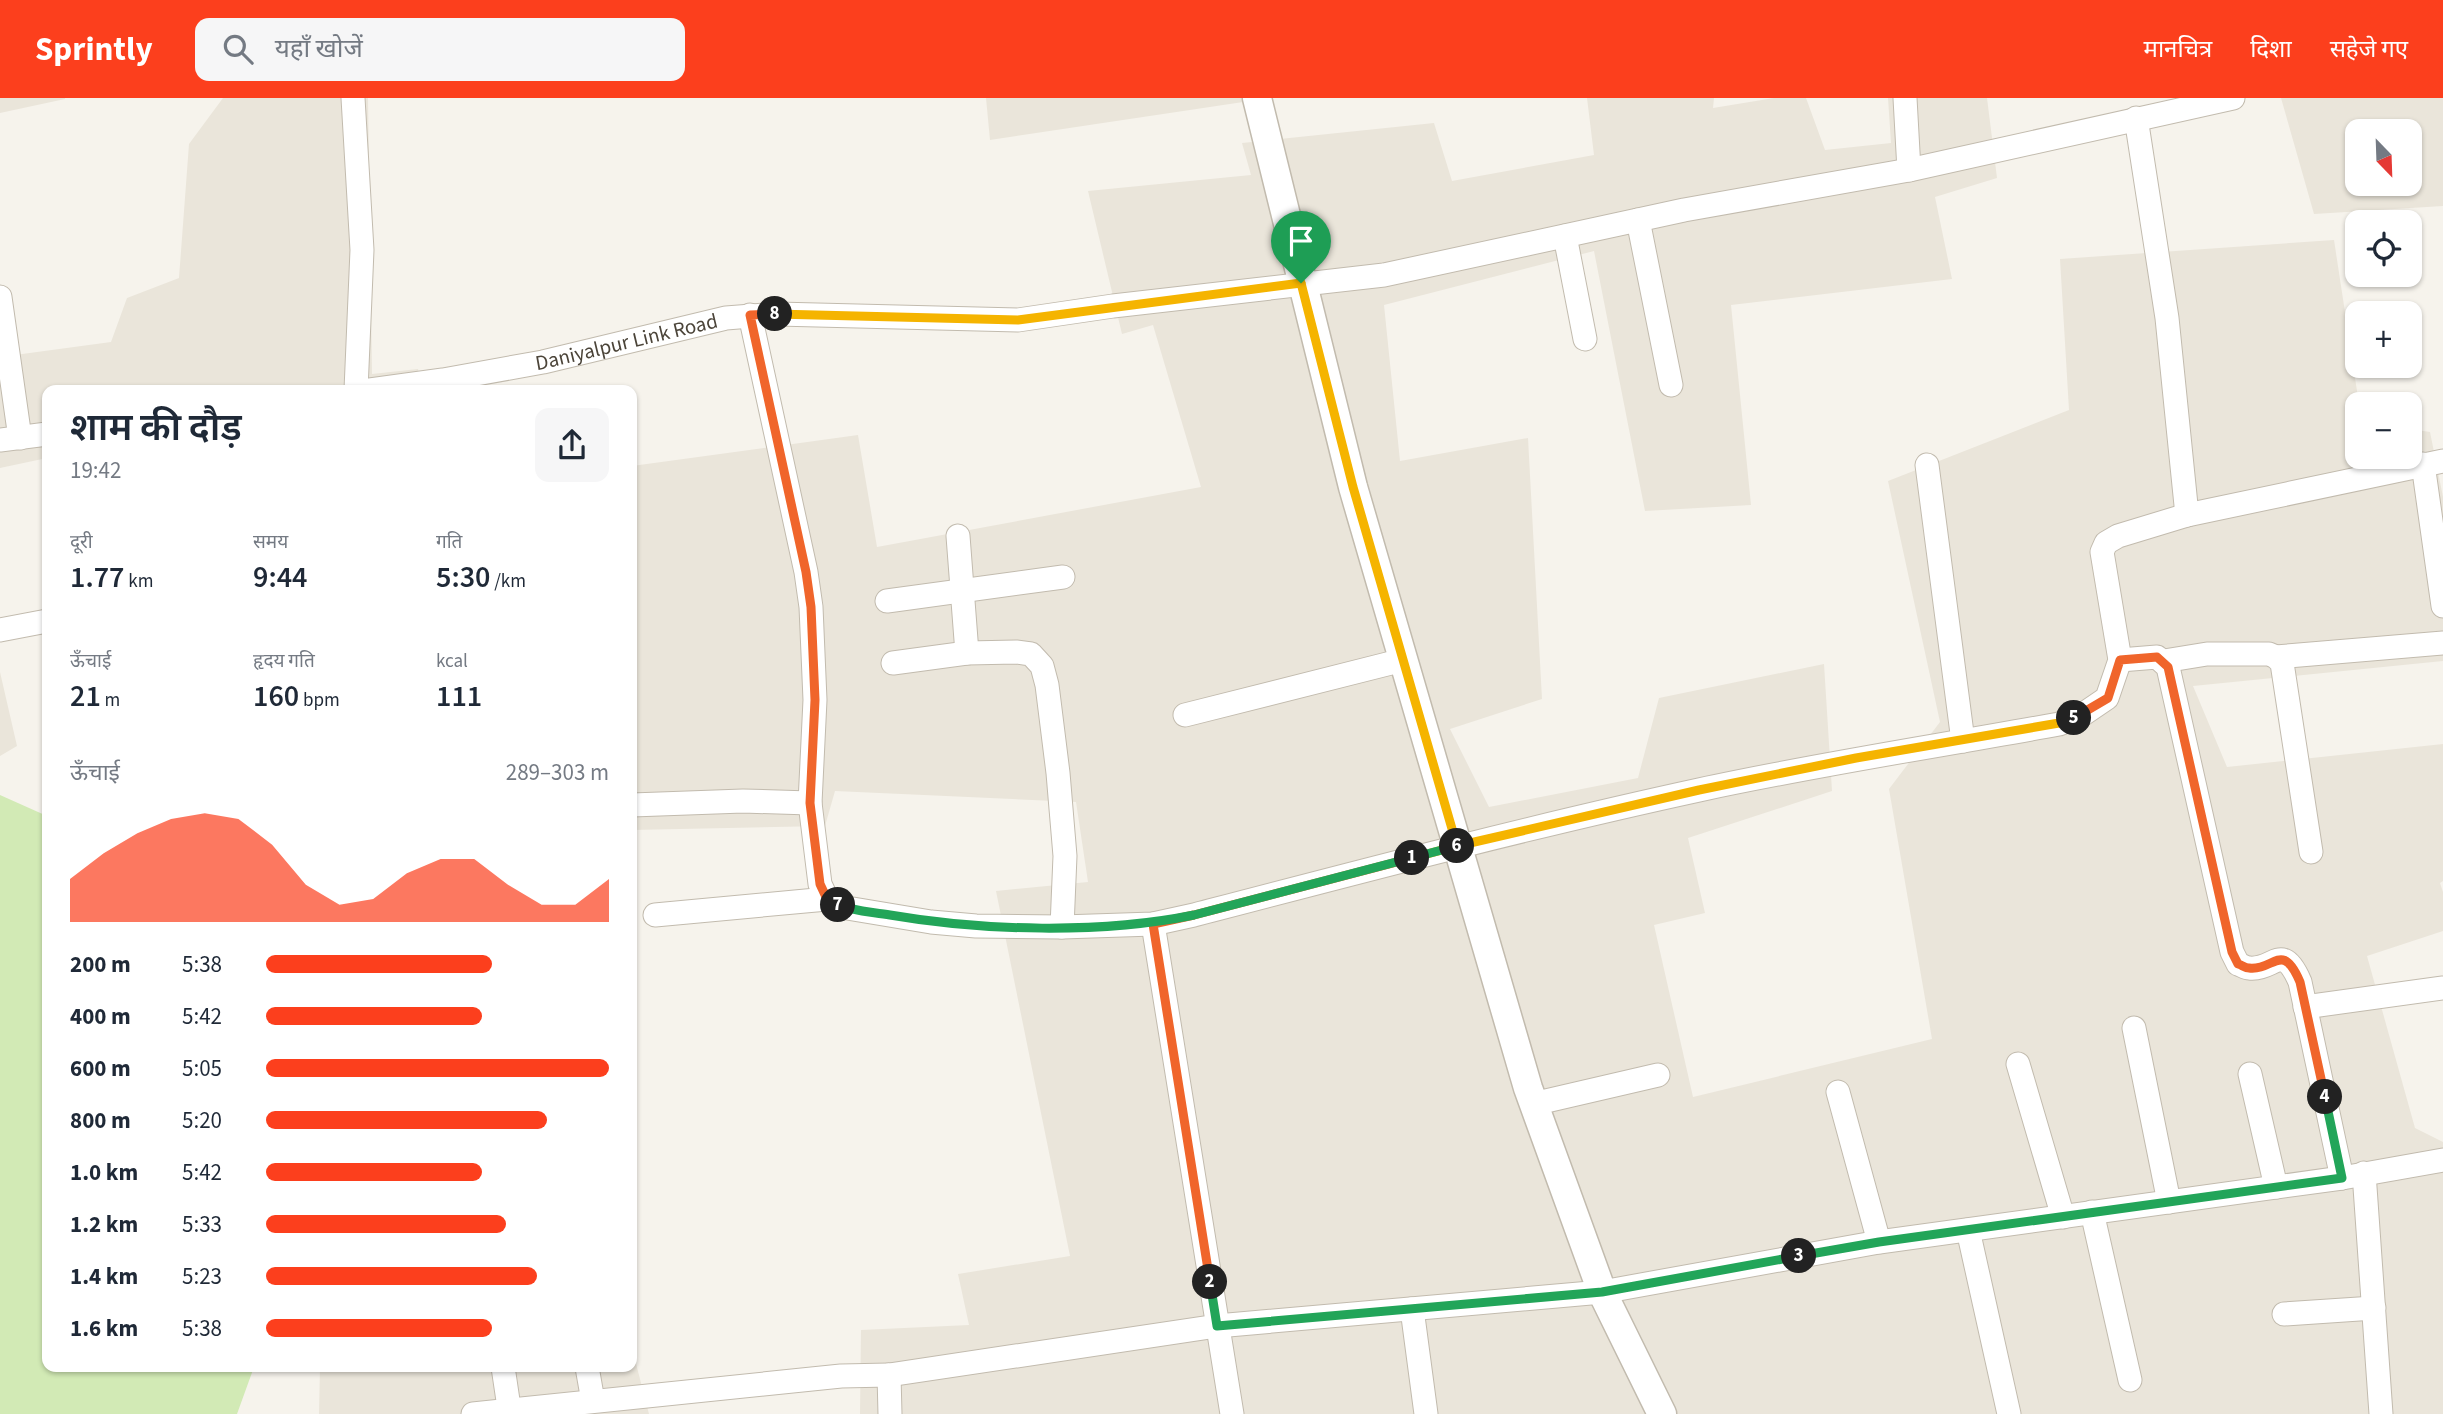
<!DOCTYPE html>
<html lang="hi">
<meta charset="utf-8">
<style>
body{margin:0;font-family:"Source Sans 3","Noto Sans Devanagari",sans-serif;background:#f6f6f7;color:#1f2937;height:100vh;display:flex;flex-direction:column;font-size:26px;white-space:nowrap}
*{box-sizing:border-box;margin:0}
p{font-size:23px;color:#747a83}
.icon{flex:none;width:38px;height:38px;fill:none;stroke:currentColor;stroke-width:2;stroke-linecap:round;stroke-linejoin:round}
.map{position:relative;flex:1;overflow:hidden}
.side{position:absolute;left:42px;top:287px;width:595px;height:987px;display:flex;flex-direction:column;background:#fff;border-radius:14px;box-shadow:0 2px 5px #0004}
.side>*{flex:none}
.needle{width:46px;rotate:157deg}
.tools{position:absolute;left:2345px;top:21px;display:grid;gap:14px}
.tools a{display:grid;place-items:center;width:77px;height:77px;border-radius:14px;background:#fff;box-shadow:0 2px 5px #0004;font-size:35px}
.pin{position:absolute;display:grid;place-items:center;width:60px;height:60px;color:#fff;margin:-72px -30px;border-radius:50% 50% 50% 0;rotate:-45deg;box-shadow:0 0 7px #0007}
.pin .icon{rotate:45deg}
.km{position:absolute;width:35px;height:35px;margin:-18px;border-radius:50%;background:#222;color:#fff;font-size:19px;line-height:35px;text-align:center}
.round{display:grid;place-items:center;flex:none;width:74px;height:74px;border-radius:14px;background:#f6f6f7}
.head{display:flex;align-items:center;justify-content:space-between;height:119px;padding:0 28px}
h1{font-size:38px;font-weight:600;line-height:52px}
.figures{display:grid;grid-template-columns:repeat(3,1fr);gap:10px;height:119px;padding:7px 28px}
.figures div{display:grid;align-content:center}
.figures b{font-size:30px;font-weight:600}
.figures small{font-size:19px;font-weight:400}
.figures p{font-size:19px}
.chart{height:196px;padding:14px 28px}
.chart p{display:flex;justify-content:space-between}
.chart svg{width:100%;height:126px;margin-top:7px;fill:#fc3f1d;opacity:.7}
ul{padding:0 28px;list-style:none;font-size:23px}
li{display:grid;grid-template-columns:112px 84px 1fr;align-items:center;height:52px}
li i{height:18px;border-radius:9px;background:#fc3f1d}
header{display:flex;align-items:center;gap:42px;box-sizing:border-box;height:98px;padding:0 35px;background:#fc3f1d;color:#fff}
header strong{font-size:33px}
nav{display:flex;gap:38px;margin-inline-start:auto;font-size:24px}
.search{width:490px;height:63px;background:#f6f6f7;display:flex;align-items:center;gap:18px;box-sizing:border-box;padding:0 24px;border-radius:14px;color:#747a83;font-size:26px}
.map>svg:first-child{display:block}
.residential{fill:#eae5da;fill-rule:evenodd}
.green{fill:#d2eab5}
.lines{fill:none;stroke-linecap:round;stroke-linejoin:round}
.minor-casing{stroke:#c2bbae;stroke-width:25}
.tertiary-casing{stroke:#c2bbae;stroke-width:31}
.minor{stroke:#fff;stroke-width:23}
.tertiary{stroke:#fff;stroke-width:28}
.split-1-casing{stroke:#fff;stroke-width:14}
.split-2-casing{stroke:#fff;stroke-width:14}
.split-3-casing{stroke:#fff;stroke-width:14}
.split-4-casing{stroke:#fff;stroke-width:14}
.split-5-casing{stroke:#fff;stroke-width:14}
.split-6-casing{stroke:#fff;stroke-width:14}
.split-7-casing{stroke:#fff;stroke-width:14}
.split-8-casing{stroke:#fff;stroke-width:14}
.split-9-casing{stroke:#fff;stroke-width:14}
.split-1{stroke:#f5b400;stroke-width:9}
.split-2{stroke:#f0652b;stroke-width:9}
.split-3{stroke:#22a559;stroke-width:9}
.split-4{stroke:#22a559;stroke-width:9}
.split-5{stroke:#f0652b;stroke-width:9}
.split-6{stroke:#f5b400;stroke-width:9}
.split-7{stroke:#22a559;stroke-width:9}
.split-8{stroke:#f0652b;stroke-width:9}
.split-9{stroke:#f5b400;stroke-width:9}
.labels{text-anchor:middle;dominant-baseline:central;stroke-width:5;stroke-linejoin:round;paint-order:stroke}
.street-label{font-size:21px;fill:#4b4439;stroke:#fff}
</style>
<header>
<strong>Sprintly</strong>
<div class="search"><svg class="icon" aria-label="search" viewBox="0 0 24 24"><circle cx="10" cy="10" r="6"/><path d="M15 15l6 6"/></svg>यहाँ खोजें</div>
<nav><a>मानचित्र</a><a>दिशा</a><a>सहेजे गए</a></nav>
</header>
<div class="map">
<svg width="2443" height="1316" viewBox="0 0 2443 1316">
<rect width="100%" height="100%" fill="#f6f3ec"/>
<!-- residential -->
<path class="residential" d="M0 0H65V1L0 15Z
M223 0H368L372 276 418 271 422 292H47V360L0 370V259L111 244 127 200 179 180 189 46Z
M986 0H1270L990 42Z
M1587 0H1714L1713 10 1774 0H1806L1825 52 1891 45 1888 0H1987L1997 80 1935 99 1952 181 1731 207 1751 407 1645 413 1594 153 1384 207 1400 363 1528 340 1542 601 1450 631 1489 709 1638 680 1659 600 1824 566 1832 693 1688 740 1705 815 1654 827 1693 999 1932 941 1889 691 1940 624 1888 383 2069 312 2060 161 2334 142 2359 306H2357V359H2410V331L2430 334 2443 399V563L2193 588 2227 669 2443 646V783L2440 785 2443 794V833L2367 858 2415 1030 2443 1044V1316H860L861 1232 969 1227 958 1176 1070 1158 996 793 1088 784 1076 704 835 693 825 728 632 732V368L858 337 877 449 1201 389 1153 227 1122 236 1088 93 1251 77 1242 45 1434 25 1452 83 1594 57Z
M2281 0H2443V108L2314 116ZM2410 33V86H2357V33Z
M0 574 17 648 0 658Z
M632 1250 649 1316H319L320 1269H632Z"/>
<!-- green -->
<path class="green" d="M0 697 47 718V1269H254L237 1316H0Z"/>
<g class="lines">
<defs>
<g id="minor">
<path d="M353 0 362 152 356 292"/>
<path d="M1905 0 1909 72"/>
<path d="M2136 20 2167 220 2187 417"/>
<path d="M1638 122 1671 287"/>
<path d="M1565 138 1585 241"/>
<path d="M0 199 20 340"/>
<path d="M750 217 806 474 811 509 815 602 810 705 820 786 827 801 841 809 931 824 976 828 1062 829 1153 826 1194 817C1362 773 1529 729 1699 692 1818 666 1939 648 2059 626L2082 617 2107 600 2120 562 2102 454 2106 445 2118 438 2187 417 2443 363"/>
<path id="s1" d="M370 292 443 282 543 264 726 220 777 216 1018 222 1113 208 1384 177 1684 112 1909 72 2233 0"/>
<path d="M0 342 47 336"/>
<path d="M2423 366 2443 508"/>
<path d="M1927 367 1963 643"/>
<path d="M958 438 967 555"/>
<path d="M887 503 1063 479"/>
<path d="M0 532 47 523"/>
<path d="M2276 559 2443 545"/>
<path d="M2120 562 2157 559 2168 569 2232 854 2238 866C2242 867 2245 870 2249 870 2274 873 2282 842 2300 884L2342 1080"/>
<path d="M2164 563 2207 556H2269L2276 559 2282 565 2311 754"/>
<path d="M893 565 967 555 1016 554 1031 556 1042 568 1047 587 1058 675 1065 758 1062 829"/>
<path d="M1185 617 1403 562"/>
<path d="M632 707 743 703 810 705"/>
<path d="M655 817 827 801"/>
<path d="M1153 826 1232 1316"/>
<path d="M2305 909 2443 890"/>
<path d="M2134 930 2169 1104"/>
<path d="M2018 966 2063 1119"/>
<path d="M2250 976 2276 1089"/>
<path d="M1838 994 1879 1144"/>
<path d="M1533 1006 1658 977"/>
<path d="M2364 1075 2381 1316"/>
<path d="M2092 1114 2130 1282"/>
<path d="M1968 1132 2009 1316"/>
<path d="M1412 1211 1426 1316"/>
<path d="M2284 1216 2374 1210"/>
<path d="M503 1269 510 1316"/>
<path d="M587 1269 593 1303"/>
<path d="M889 1277 890 1316"/>
<path d="M473 1316 841 1278 889 1277 1217 1228 1602 1194 1879 1144 2342 1080 2443 1062"/>
</g>
<path id="tertiary" d="M1257 0 1353 389 1528 990 1602 1194 1662 1316"/>
</defs>
<!-- minor casing -->
<use href="#minor" class="minor-casing"/>
<!-- tertiary casing -->
<use href="#tertiary" class="tertiary-casing"/>
<!-- minor -->
<use href="#minor" class="minor"/>
<!-- tertiary -->
<use href="#tertiary" class="tertiary"/>
</g>
<g class="lines">
<defs>
<path id="split-1" d="M1301 185 1353 389 1457 748 1412 760"/>
<path id="split-2" d="M1210 1184 1153 826 1194 817 1412 760"/>
<path id="split-3" d="M1210 1184 1217 1228 1602 1194 1799 1158"/>
<path id="split-4" d="M1799 1158 1879 1144 2342 1080 2325 999"/>
<path id="split-5" d="M2074 620 2108 600 2120 562 2157 559 2168 569 2232 854 2238 866C2242 867 2245 870 2249 870 2274 873 2282 842 2300 884L2325 999"/>
<path id="split-6" d="M1457 748 1699 692 1856 660 2059 625 2074 620"/>
<path id="split-7" d="M838 807C853 813 873 814 890 817 983 833 1101 836 1194 817L1457 748"/>
<path id="split-8" d="M775 216 750 217 806 474 811 509 815 602 810 705 820 786 827 801 838 807"/>
<path id="split-9" d="M775 216 1018 222 1301 185"/>
</defs>
<!-- split-1 casing -->
<use href="#split-1" class="split-1-casing"/>
<!-- split-2 casing -->
<use href="#split-2" class="split-2-casing"/>
<!-- split-3 casing -->
<use href="#split-3" class="split-3-casing"/>
<!-- split-4 casing -->
<use href="#split-4" class="split-4-casing"/>
<!-- split-5 casing -->
<use href="#split-5" class="split-5-casing"/>
<!-- split-6 casing -->
<use href="#split-6" class="split-6-casing"/>
<!-- split-7 casing -->
<use href="#split-7" class="split-7-casing"/>
<!-- split-8 casing -->
<use href="#split-8" class="split-8-casing"/>
<!-- split-9 casing -->
<use href="#split-9" class="split-9-casing"/>
<!-- split-1 -->
<use href="#split-1" class="split-1"/>
<!-- split-2 -->
<use href="#split-2" class="split-2"/>
<!-- split-3 -->
<use href="#split-3" class="split-3"/>
<!-- split-4 -->
<use href="#split-4" class="split-4"/>
<!-- split-5 -->
<use href="#split-5" class="split-5"/>
<!-- split-6 -->
<use href="#split-6" class="split-6"/>
<!-- split-7 -->
<use href="#split-7" class="split-7"/>
<!-- split-8 -->
<use href="#split-8" class="split-8"/>
<!-- split-9 -->
<use href="#split-9" class="split-9"/>
</g>
<g class="labels">
<!-- street labels -->
<g class="street-label">
<text stroke="none"><textPath href="#s1" startOffset="261">Daniyalpur Link Road</textPath></text>
</g>
</g>
</svg>
<div class="tools">
<a><svg class="needle" viewBox="-14 -14 28 28"><path d="M0-13l5 13h-10z" fill="#e53935"/><path d="M0 13l5-13h-10z" fill="#747a83"/></svg></a>
<a><svg class="icon" aria-label="locate" viewBox="0 0 24 24"><circle cx="12" cy="12" r="6"/><path d="M12 2v4M12 18v4M2 12h4M18 12h4"/></svg></a>
<a>+</a>
<a>−</a>
</div>
<div class="pin" style="left:1301px;top:185px;background:#1e9e55"><svg class="icon" aria-label="arrive" viewBox="0 0 24 24"><path d="M6 21V4h12l-3 4 3 4H6"/></svg></div>
<b class="km" style="left:1412px;top:760px">1</b>
<b class="km" style="left:1210px;top:1184px">2</b>
<b class="km" style="left:1799px;top:1158px">3</b>
<b class="km" style="left:2325px;top:999px">4</b>
<b class="km" style="left:2074px;top:620px">5</b>
<b class="km" style="left:1457px;top:748px">6</b>
<b class="km" style="left:838px;top:807px">7</b>
<b class="km" style="left:775px;top:216px">8</b>
<section class="side">
<div class="head"><div><h1>शाम की दौड़</h1><p>19:42</p></div><a class="round"><svg class="icon" aria-label="share" viewBox="0 0 24 24"><path d="M12 15V3M7 8l5-5 5 5M5 13v7h14v-7"/></svg></a></div>
<div class="figures">
<div><p>दूरी</p><b>1.77<small> km</small></b></div>
<div><p>समय</p><b>9:44</b></div>
<div><p>गति</p><b>5:30<small> /km</small></b></div>
</div>
<div class="figures">
<div><p>ऊँचाई</p><b>21<small> m</small></b></div>
<div><p>हृदय गति</p><b>160<small> bpm</small></b></div>
<div><p>kcal</p><b>111</b></div>
</div>
<div class="chart"><p><span>ऊँचाई</span>289–303 m</p>
<svg viewBox="0 0 160 44" preserveAspectRatio="none"><path d="M0 44V29L10 20L20 13L30 8L40 6L50 8L60 17L70 31L80 38L90 36L100 27L110 22L120 22L130 31L140 38L150 38L160 29V44z"/></svg>
</div>
<ul>
<li><b>200 m</b>5:38<i style="width:66%"></i></li>
<li><b>400 m</b>5:42<i style="width:63%"></i></li>
<li><b>600 m</b>5:05<i style="width:100%"></i></li>
<li><b>800 m</b>5:20<i style="width:82%"></i></li>
<li><b>1.0 km</b>5:42<i style="width:63%"></i></li>
<li><b>1.2 km</b>5:33<i style="width:70%"></i></li>
<li><b>1.4 km</b>5:23<i style="width:79%"></i></li>
<li><b>1.6 km</b>5:38<i style="width:66%"></i></li>
</ul>
</section>
</div>
